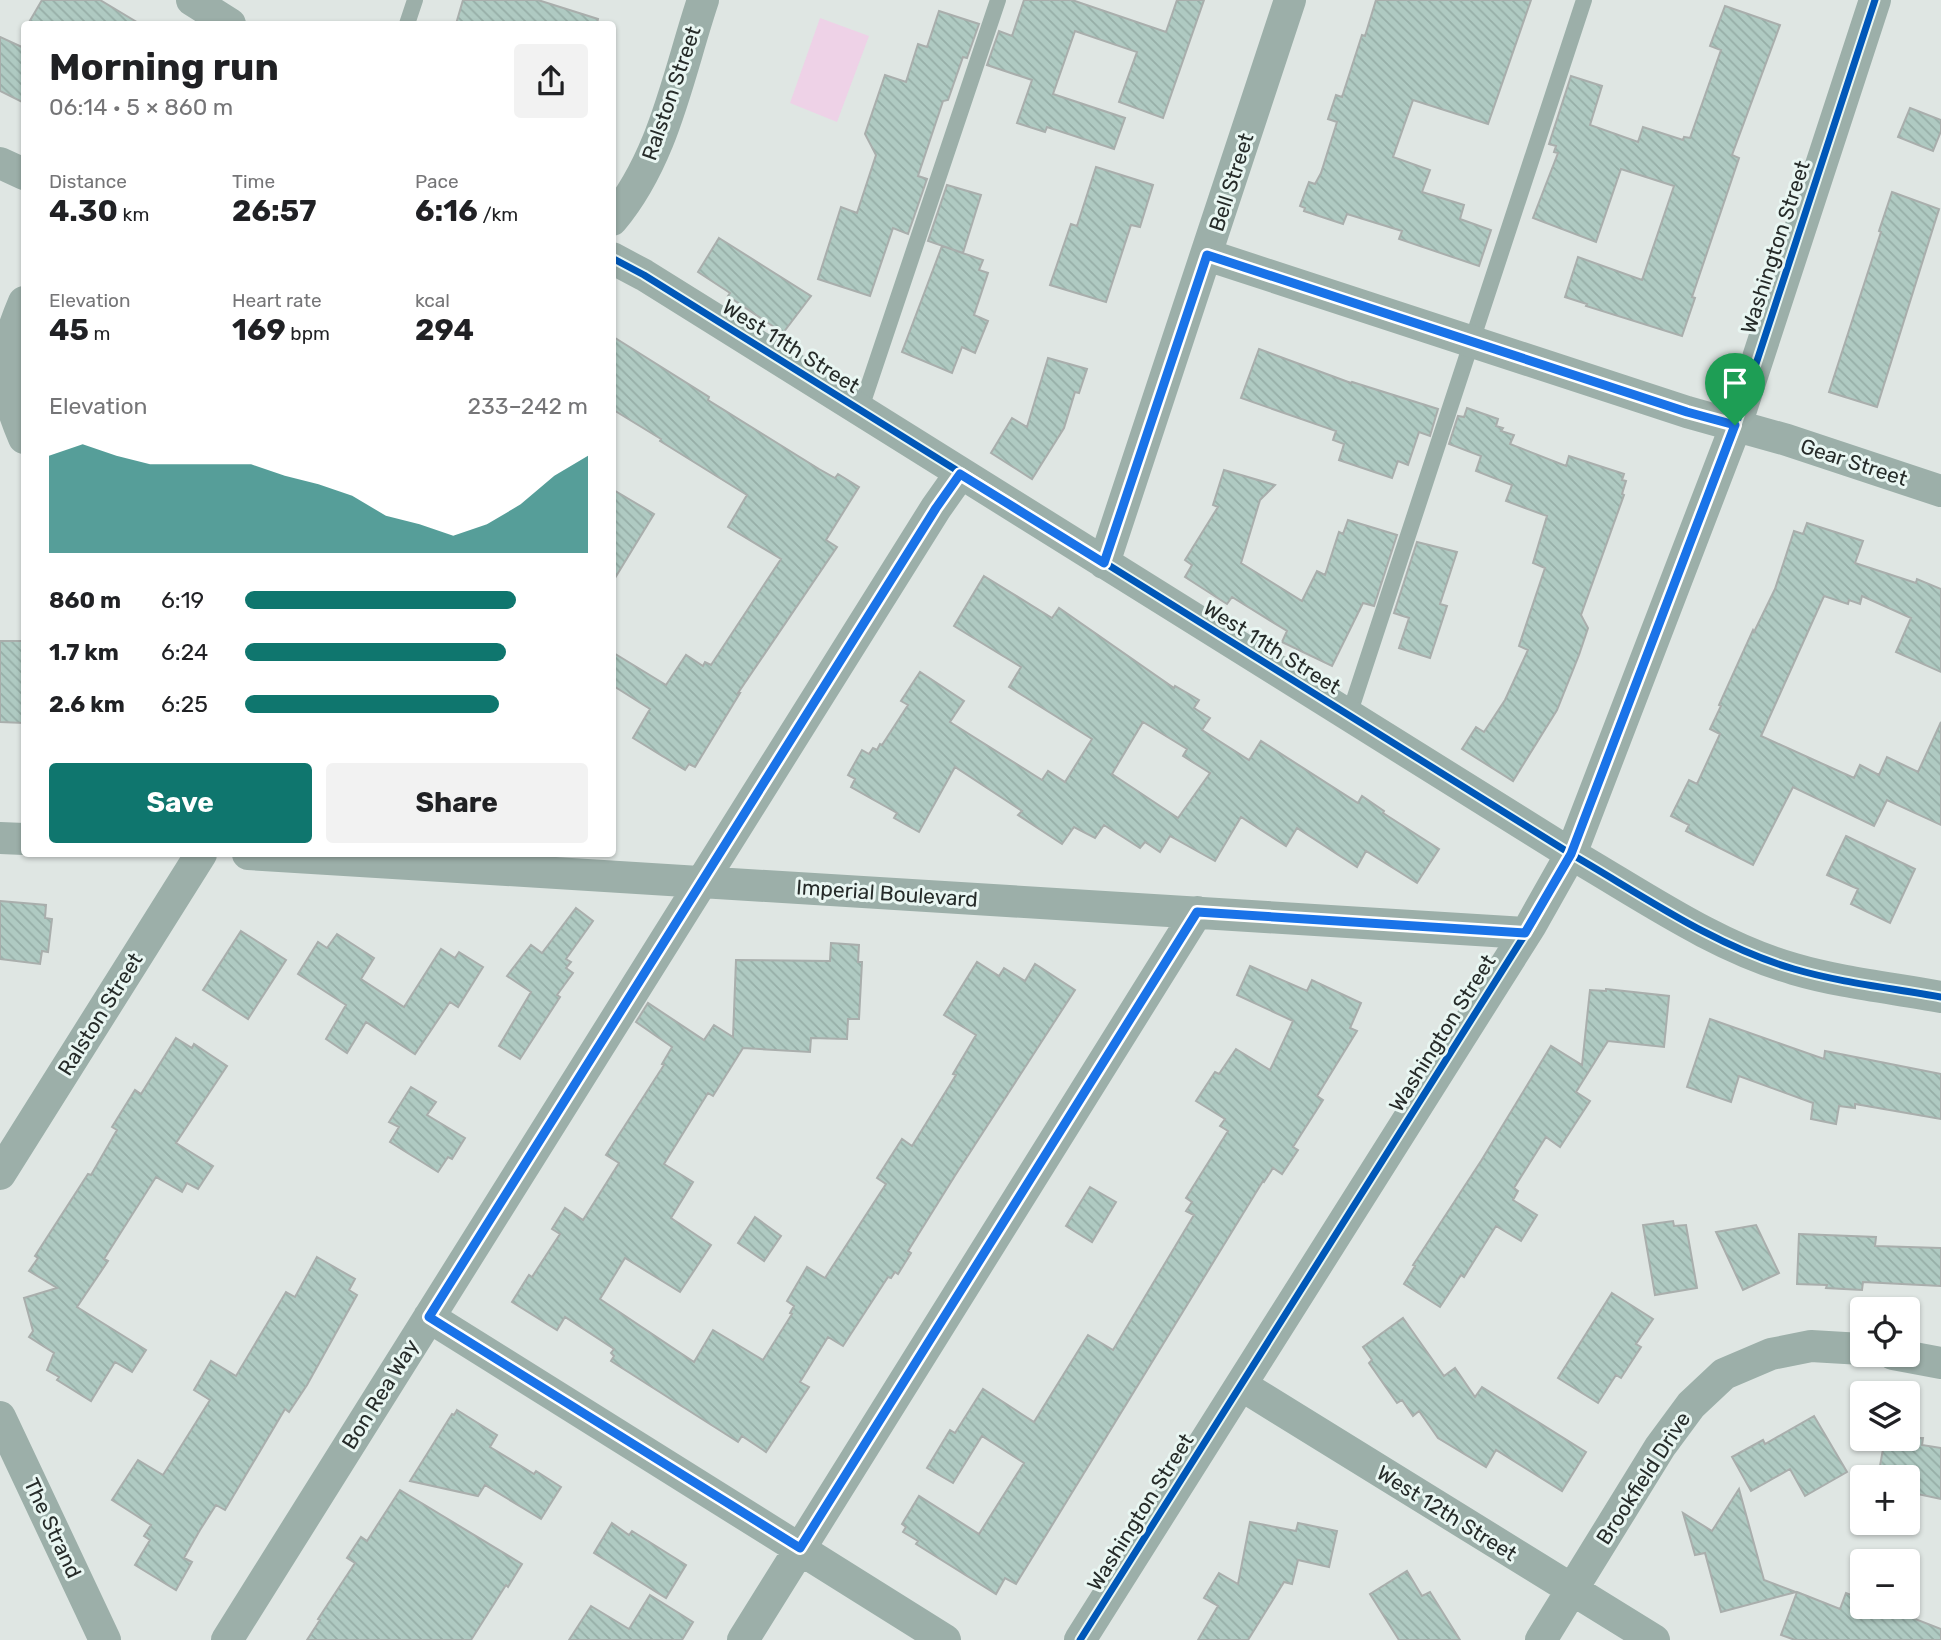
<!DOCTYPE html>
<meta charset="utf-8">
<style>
body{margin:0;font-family:Rubik,sans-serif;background:#f2f2f2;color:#202124;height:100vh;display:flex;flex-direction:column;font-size:26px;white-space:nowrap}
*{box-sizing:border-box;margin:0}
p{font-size:23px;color:#757577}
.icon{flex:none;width:38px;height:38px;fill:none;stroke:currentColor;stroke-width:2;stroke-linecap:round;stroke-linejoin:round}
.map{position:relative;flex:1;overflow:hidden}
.sheet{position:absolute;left:21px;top:21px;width:595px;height:836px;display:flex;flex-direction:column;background:#fff;border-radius:7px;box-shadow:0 2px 5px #0004}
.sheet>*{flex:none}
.tools{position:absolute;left:1850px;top:1297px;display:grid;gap:14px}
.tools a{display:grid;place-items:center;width:70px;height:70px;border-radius:7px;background:#fff;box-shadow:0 2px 5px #0004;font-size:35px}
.pin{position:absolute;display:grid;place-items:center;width:60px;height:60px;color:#fff;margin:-72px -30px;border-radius:50% 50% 50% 0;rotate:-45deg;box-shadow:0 0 7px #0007}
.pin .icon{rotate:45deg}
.round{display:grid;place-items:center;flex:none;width:74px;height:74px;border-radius:7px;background:#f2f2f2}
.overview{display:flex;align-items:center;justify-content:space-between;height:119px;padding:0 28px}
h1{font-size:38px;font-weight:700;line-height:52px}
.stats{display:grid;grid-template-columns:repeat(3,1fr);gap:10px;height:119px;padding:7px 28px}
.stats div{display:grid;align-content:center}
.stats b{font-size:30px;font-weight:700}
.stats small{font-size:19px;font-weight:400}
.stats p{font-size:19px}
.chart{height:196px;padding:14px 28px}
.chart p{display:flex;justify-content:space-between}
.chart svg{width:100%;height:126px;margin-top:7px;fill:#0f766e;opacity:.7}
.action{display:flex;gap:14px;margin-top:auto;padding:14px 28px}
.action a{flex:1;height:80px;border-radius:7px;background:#0f766e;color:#fff;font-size:28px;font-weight:700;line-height:80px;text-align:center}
.action a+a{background:#f2f2f2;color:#202124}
ul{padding:0 28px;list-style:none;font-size:23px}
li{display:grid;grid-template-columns:112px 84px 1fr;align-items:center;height:52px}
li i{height:18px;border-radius:9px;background:#0f766e}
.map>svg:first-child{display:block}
.grass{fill:#eed2e7}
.building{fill:url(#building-back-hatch);stroke:#a9aeac;stroke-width:2;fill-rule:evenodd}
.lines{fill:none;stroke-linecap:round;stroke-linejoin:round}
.lane{stroke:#9cafa9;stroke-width:16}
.street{stroke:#9cafa9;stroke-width:32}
.cycleway-casing{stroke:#e9f6f2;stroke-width:11}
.cycleway{stroke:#0057b8;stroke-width:7}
.route-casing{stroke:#fff;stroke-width:14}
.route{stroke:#1a73e8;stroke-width:9}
.labels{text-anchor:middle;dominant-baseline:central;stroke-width:6;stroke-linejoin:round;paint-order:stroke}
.street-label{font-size:21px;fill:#262b29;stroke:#e9f6f2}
</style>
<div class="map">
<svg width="1941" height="1640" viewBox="0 0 1941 1640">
<defs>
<pattern id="building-back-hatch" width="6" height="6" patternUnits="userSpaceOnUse" patternTransform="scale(1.75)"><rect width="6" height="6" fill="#afcac2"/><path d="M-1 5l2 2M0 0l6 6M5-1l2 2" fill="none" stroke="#96aea7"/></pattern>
</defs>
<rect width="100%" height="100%" fill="#dfe6e3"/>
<!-- grass -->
<path class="grass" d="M820 18 869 36 837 122 790 103Z"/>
<!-- building -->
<path class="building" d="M42 0H100L140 24H28Z
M463 0H538L598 19 597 24H456Z
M1024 0H1072L1166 32 1177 0H1204L1163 118 1119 102 1137 52 1075 31 1053 94 1125 118 1114 149 1047 127 1045 132 1017 123 1032 80 987 65 999 31 1012 36Z
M1376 0H1531L1488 124 1413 100 1393 157 1430 170 1422 192 1464 205 1460 219 1491 230 1479 266 1399 239 1402 231 1347 214 1343 224 1304 211 1305 208 1300 206 1309 182 1315 184 1321 173 1337 122 1328 119 1336 95 1342 97 1362 35 1365 36Z
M1725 6 1780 25 1732 155 1739 158 1692 297 1695 298 1682 336 1586 306 1587 304 1565 297 1578 257 1642 280 1674 186 1621 169 1596 242 1533 218 1558 153 1554 152 1556 146 1549 144 1571 76 1602 86 1590 125 1638 142 1643 127 1683 140 1684 137 1690 138 1721 50 1710 46Z
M939 11 979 24 967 58 963 57 948 100 943 101 918 176 927 179 908 234 893 228 870 296 818 279 841 207 857 213 876 155 865 134 885 75 906 82 918 44 927 47Z
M0 37 24 48V103L0 91Z
M1910 108 1941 120V131L1933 151 1898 137Z
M1096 167 1153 185 1140 227 1131 225 1106 302 1050 285 1071 224 1077 226Z
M947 185 981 195 963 253 928 241Z
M1892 192 1939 209 1877 407 1829 392 1881 232 1879 231Z
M719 238 811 296 783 333 728 296 730 293 698 272Z
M942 246 983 260 979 270 988 273 974 315 988 321 975 353 962 347 952 373 902 352Z
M612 336 709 397 708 400 819 469 835 478 838 474 859 487 826 540 837 547 738 693H740L695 767 689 764 685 770 633 738 650 709 612 685V652L666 685 686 655 703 666 705 662 711 665 781 559 728 527 747 495 660 441 661 439 612 409Z
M1259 349 1351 383 1352 382 1438 409 1430 436 1419 432 1408 465 1398 461 1392 478 1339 460 1344 444 1333 440 1336 431 1241 398Z
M1048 358 1087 369 1079 393 1075 392 1064 428 1032 479 991 453 1012 418 1027 427Z
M1467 408 1498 419 1496 426 1503 428 1501 431 1514 435 1510 444 1566 466 1569 456 1624 474 1622 480 1626 481 1622 494 1624 495 1581 615 1588 628 1579 655 1557 710 1513 781 1462 749 1476 727 1484 732 1505 700 1528 650 1519 646 1545 568 1533 563 1547 516 1506 501 1512 485 1476 471 1481 456 1449 444 1458 416 1464 417Z
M1224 470 1275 485 1260 500 1241 563 1302 601 1317 571 1325 575 1339 532 1343 534 1348 520 1397 535 1374 606 1363 603 1332 666 1282 642 1287 631 1232 597 1227 604 1185 577 1192 565 1185 560 1218 507 1213 505Z
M612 489 654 514 612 583Z
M1807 523 1863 541 1855 563 1916 583 1917 579 1941 589V672L1896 652 1911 618 1862 596 1860 604 1849 600 1848 604 1824 596 1761 736 1854 778 1860 765 1879 775 1887 757 1918 772 1941 722V825L1887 800 1874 826 1793 787 1753 865 1686 831 1689 825 1671 816 1689 780 1697 784 1720 734 1710 729 1721 706 1719 705 1753 630 1754 632 1775 589 1794 531 1803 534Z
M1417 542 1457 552 1440 604 1447 606 1430 658 1399 648 1409 618 1394 613Z
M984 576 1052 618 1059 608 1174 688 1175 686 1199 700 1194 708 1210 718 1202 730 1249 760 1261 741 1358 803 1362 796 1384 811 1383 813 1439 849 1417 883 1366 851 1357 867 1297 828 1286 846 1241 817 1215 861 1170 836 1160 852 1145 842 1140 848 1104 825 1095 838 1074 827 1062 844 1018 815 1022 811 955 767 919 832 894 818 897 813 851 787 855 779 848 775 862 750 869 754 873 748 877 750 880 744 882 745 908 705 901 701 920 672 964 701 950 722 1042 780 1048 771 1065 782 1092 739 1009 687 1021 667 954 626ZM1143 722 1187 749 1183 756 1210 773 1178 818 1112 774Z
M0 641H24V723L0 722Z
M1846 836 1915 869 1890 923 1851 904 1858 889 1827 875Z
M0 901 46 905 45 918 52 919 48 952 42 951 40 964 0 959Z
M576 908 593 921 566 959 571 962 566 968 573 973 557 995 560 997 520 1059 499 1046 531 992 507 976 531 945 542 953Z
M241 931 286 960 248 1019 203 990Z
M337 934 374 958 361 979 404 1007 441 949 455 958 459 952 483 967 458 1007 450 1002 415 1054 366 1022 347 1053 326 1039 346 1005 298 974 318 942 327 948Z
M831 943 859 945 858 962H862L859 1019H848L847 1039 811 1038 810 1052 743 1048 713 1096 708 1093 664 1164 693 1182 671 1218 711 1245 680 1292 625 1258 600 1299 694 1362 713 1330 763 1360 792 1314 790 1313 794 1306 787 1301 807 1267 825 1278 886 1184 877 1178 902 1139 912 1146 956 1075 953 1074 976 1035 944 1015 977 962 999 976 1004 968 1025 981 1035 964 1075 990 956 1174 908 1251 911 1253 898 1274 895 1272 891 1278 888 1277 843 1346 828 1337 800 1382 809 1387 766 1452 742 1436 738 1442 611 1361 614 1356 611 1353 614 1349 565 1317 557 1330 512 1302 529 1275 532 1277 560 1234 552 1229 565 1208 583 1220 619 1163 606 1155 664 1065 662 1064 672 1047 636 1022 648 1003 704 1040 714 1025 733 1037 736 960 830 961Z
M1250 966 1307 991 1312 980 1361 1003 1350 1028 1357 1031 1317 1096 1323 1100 1293 1147 1298 1150 1282 1174 1273 1168 1264 1182 1263 1181 1016 1584 1005 1578 996 1594 916 1544 918 1541 903 1532 906 1527 902 1524 919 1496 979 1534 1024 1463 982 1436 953 1483 927 1468 950 1430 955 1433 983 1389 1034 1422 1088 1335 1113 1350 1194 1215 1186 1211 1192 1202 1186 1198 1228 1131 1220 1126 1225 1119 1196 1101 1215 1072 1219 1074 1236 1049 1270 1070 1293 1021 1237 995Z
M1606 989 1669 996 1664 1047 1608 1041 1576 1092 1590 1101 1560 1147 1546 1137 1514 1188 1518 1191 1513 1200 1537 1215 1521 1241 1496 1226 1464 1277 1461 1275 1440 1307 1404 1284 1415 1266 1413 1265 1481 1161 1551 1046 1582 1065 1590 990 1606 991Z
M1710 1019 1824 1059 1825 1051 1941 1074V1119L1855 1104V1108L1839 1106 1836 1124 1811 1119 1813 1103 1739 1076 1731 1102 1687 1087Z
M176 1038 192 1048 194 1044 227 1066 176 1143 213 1166 198 1189 187 1183 182 1192 156 1177 104 1259 108 1261 77 1307 146 1350 132 1372 115 1362 91 1401 57 1380 59 1377 47 1370 54 1353 29 1337 33 1331 24 1298 57 1288 29 1271 38 1258 35 1256 88 1174 91 1175 117 1130 112 1127 135 1090 141 1094Z
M411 1087 436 1102 427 1115 465 1138 452 1159 448 1157 438 1172 390 1142 399 1127 389 1122Z
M1090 1187 1116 1202 1092 1242 1066 1226Z
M755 1217 781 1236 764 1261 738 1243Z
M1673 1221 1674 1226 1686 1225 1697 1288 1655 1295 1643 1225Z
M1756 1225 1779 1273 1743 1290 1716 1232Z
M1799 1234 1876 1237 1875 1246 1941 1248V1286L1863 1282 1862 1290 1826 1288 1827 1285 1797 1284Z
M317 1257 355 1279 349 1290 357 1295 307 1385 289 1412 285 1409 225 1510 216 1505 200 1530 184 1558 192 1562 176 1590 135 1565 150 1540 144 1536 151 1525 112 1500 138 1460 163 1475 210 1400 194 1390 211 1361 236 1376 286 1292 295 1297Z
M1612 1293 1653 1319 1636 1344 1641 1347 1621 1378 1616 1375 1598 1403 1558 1378Z
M1403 1318 1444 1376 1455 1368 1475 1397 1482 1387 1586 1452 1562 1491 1496 1450 1486 1467 1438 1438 1419 1411 1413 1416 1402 1400 1397 1403 1369 1363 1372 1360 1363 1347Z
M457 1410 497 1435 490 1447 534 1474 536 1471 561 1487 541 1519 485 1485 478 1496 410 1481 452 1414 454 1415Z
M1814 1416 1847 1472 1805 1496 1790 1469 1751 1491 1732 1457 1763 1440 1765 1444Z
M1885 1438H1923L1922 1445 1941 1448V1499L1908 1492V1477H1878Z
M1739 1489 1764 1580 1796 1592 1721 1612 1705 1553 1695 1555 1683 1513 1712 1531Z
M400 1490 522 1564 508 1587 506 1585 471 1640H307L320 1620 318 1619 355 1563 347 1558 361 1537 367 1541Z
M1250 1522 1296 1531 1298 1523 1337 1531 1329 1567 1298 1560 1292 1584 1284 1582 1248 1640H1198L1218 1606 1204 1598 1219 1573 1238 1584Z
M612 1523 629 1535 632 1531 686 1565 666 1598 594 1553Z
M1407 1571 1422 1596 1430 1592 1460 1640H1399L1370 1594Z
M1797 1592 1840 1609 1846 1593 1862 1599V1606H1882L1941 1629V1640H1795L1781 1635Z
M650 1595 693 1622 682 1640H569L591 1606 629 1629Z"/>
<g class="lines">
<!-- lane -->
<path class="lane" d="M407 24 415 0
M860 411 998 0
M1349 715 1584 0"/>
<!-- street -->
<path class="street" d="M192 0 230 24
M0 163 24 174
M612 220C664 158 678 75 703 0
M1207 255 1687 412 1787 440 1941 491
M612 258 644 275 1571 854C1642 895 1714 946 1794 969 1842 983 1892 988 1941 997
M24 302C0 359 0 380 24 438
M1104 563 1290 0
M0 838 24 839
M248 854 1525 933
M0 1174 201 854
M429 1317 945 1640
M1893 1354 1941 1363
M1241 1385 1654 1640
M0 1417 105 1640
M227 1640 936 508 960 474
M743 1640 1197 912
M1080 1640 1531 925 1571 854 1736 425 1875 0
M1541 1640 1660 1447 1691 1405 1724 1374 1771 1354 1811 1346 1862 1349"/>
<defs>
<path id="cycleway" d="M612 258 644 275 1571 854C1642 895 1714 946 1794 969 1842 983 1892 988 1941 997
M1080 1640 1531 925 1571 854 1736 425 1875 0"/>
</defs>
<!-- cycleway casing -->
<use href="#cycleway" class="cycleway-casing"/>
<!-- cycleway -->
<use href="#cycleway" class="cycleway"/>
</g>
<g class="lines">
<defs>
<path id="route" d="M1207 255 1687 412 1735 425 1571 854 1525 933 1197 912 800 1548 429 1317 936 508 960 474 1104 563Z"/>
</defs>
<!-- route casing -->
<use href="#route" class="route-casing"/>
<!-- route -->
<use href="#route" class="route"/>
</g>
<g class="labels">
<!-- street labels -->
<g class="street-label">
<text transform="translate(671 93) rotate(-71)">Ralston Street</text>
<text transform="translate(1231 182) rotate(-72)">Bell Street</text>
<text transform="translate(1775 247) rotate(-72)">Washington Street</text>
<text transform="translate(791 346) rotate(32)">West 11th Street</text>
<text transform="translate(1854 462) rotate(18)">Gear Street</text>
<text transform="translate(1272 647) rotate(32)">West 11th Street</text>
<text transform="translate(887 893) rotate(4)">Imperial Boulevard</text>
<text transform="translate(100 1014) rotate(-58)">Ralston Street</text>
<text transform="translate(1442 1033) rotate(-58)">Washington Street</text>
<text transform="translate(380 1394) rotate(-58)">Bon Rea Way</text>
<text transform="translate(1643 1478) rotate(-57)">Brookfield Drive</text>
<text transform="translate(1140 1512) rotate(-58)">Washington Street</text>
<text transform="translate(1447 1513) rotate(32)">West 12th Street</text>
<text transform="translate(53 1528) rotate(65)">The Strand</text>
</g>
</g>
</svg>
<div class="tools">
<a><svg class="icon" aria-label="locate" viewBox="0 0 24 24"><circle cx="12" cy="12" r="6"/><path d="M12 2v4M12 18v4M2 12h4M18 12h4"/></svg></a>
<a><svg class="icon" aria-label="layers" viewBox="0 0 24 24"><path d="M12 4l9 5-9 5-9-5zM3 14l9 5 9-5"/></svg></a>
<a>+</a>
<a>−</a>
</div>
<div class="pin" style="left:1735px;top:425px;background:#1e9e55"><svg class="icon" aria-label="arrive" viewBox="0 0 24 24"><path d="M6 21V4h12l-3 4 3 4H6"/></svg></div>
<section class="sheet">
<div class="overview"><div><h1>Morning run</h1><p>06:14 · 5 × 860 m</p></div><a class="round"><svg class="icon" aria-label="share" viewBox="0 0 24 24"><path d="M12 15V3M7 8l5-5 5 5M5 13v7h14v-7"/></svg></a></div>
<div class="stats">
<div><p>Distance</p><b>4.30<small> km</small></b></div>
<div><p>Time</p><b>26:57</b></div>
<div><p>Pace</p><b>6:16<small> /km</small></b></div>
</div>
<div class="stats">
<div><p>Elevation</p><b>45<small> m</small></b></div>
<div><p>Heart rate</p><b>169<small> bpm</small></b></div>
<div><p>kcal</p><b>294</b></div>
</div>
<div class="chart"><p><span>Elevation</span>233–242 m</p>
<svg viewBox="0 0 160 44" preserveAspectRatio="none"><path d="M0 44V10L10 6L20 10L30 13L40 13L50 13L60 13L70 17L80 20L90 24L100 31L110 34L120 38L130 34L140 27L150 17L160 10V44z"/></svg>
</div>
<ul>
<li><b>860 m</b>6:19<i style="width:79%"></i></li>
<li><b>1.7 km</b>6:24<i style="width:76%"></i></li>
<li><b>2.6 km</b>6:25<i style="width:74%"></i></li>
</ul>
<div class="action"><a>Save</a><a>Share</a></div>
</section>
</div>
